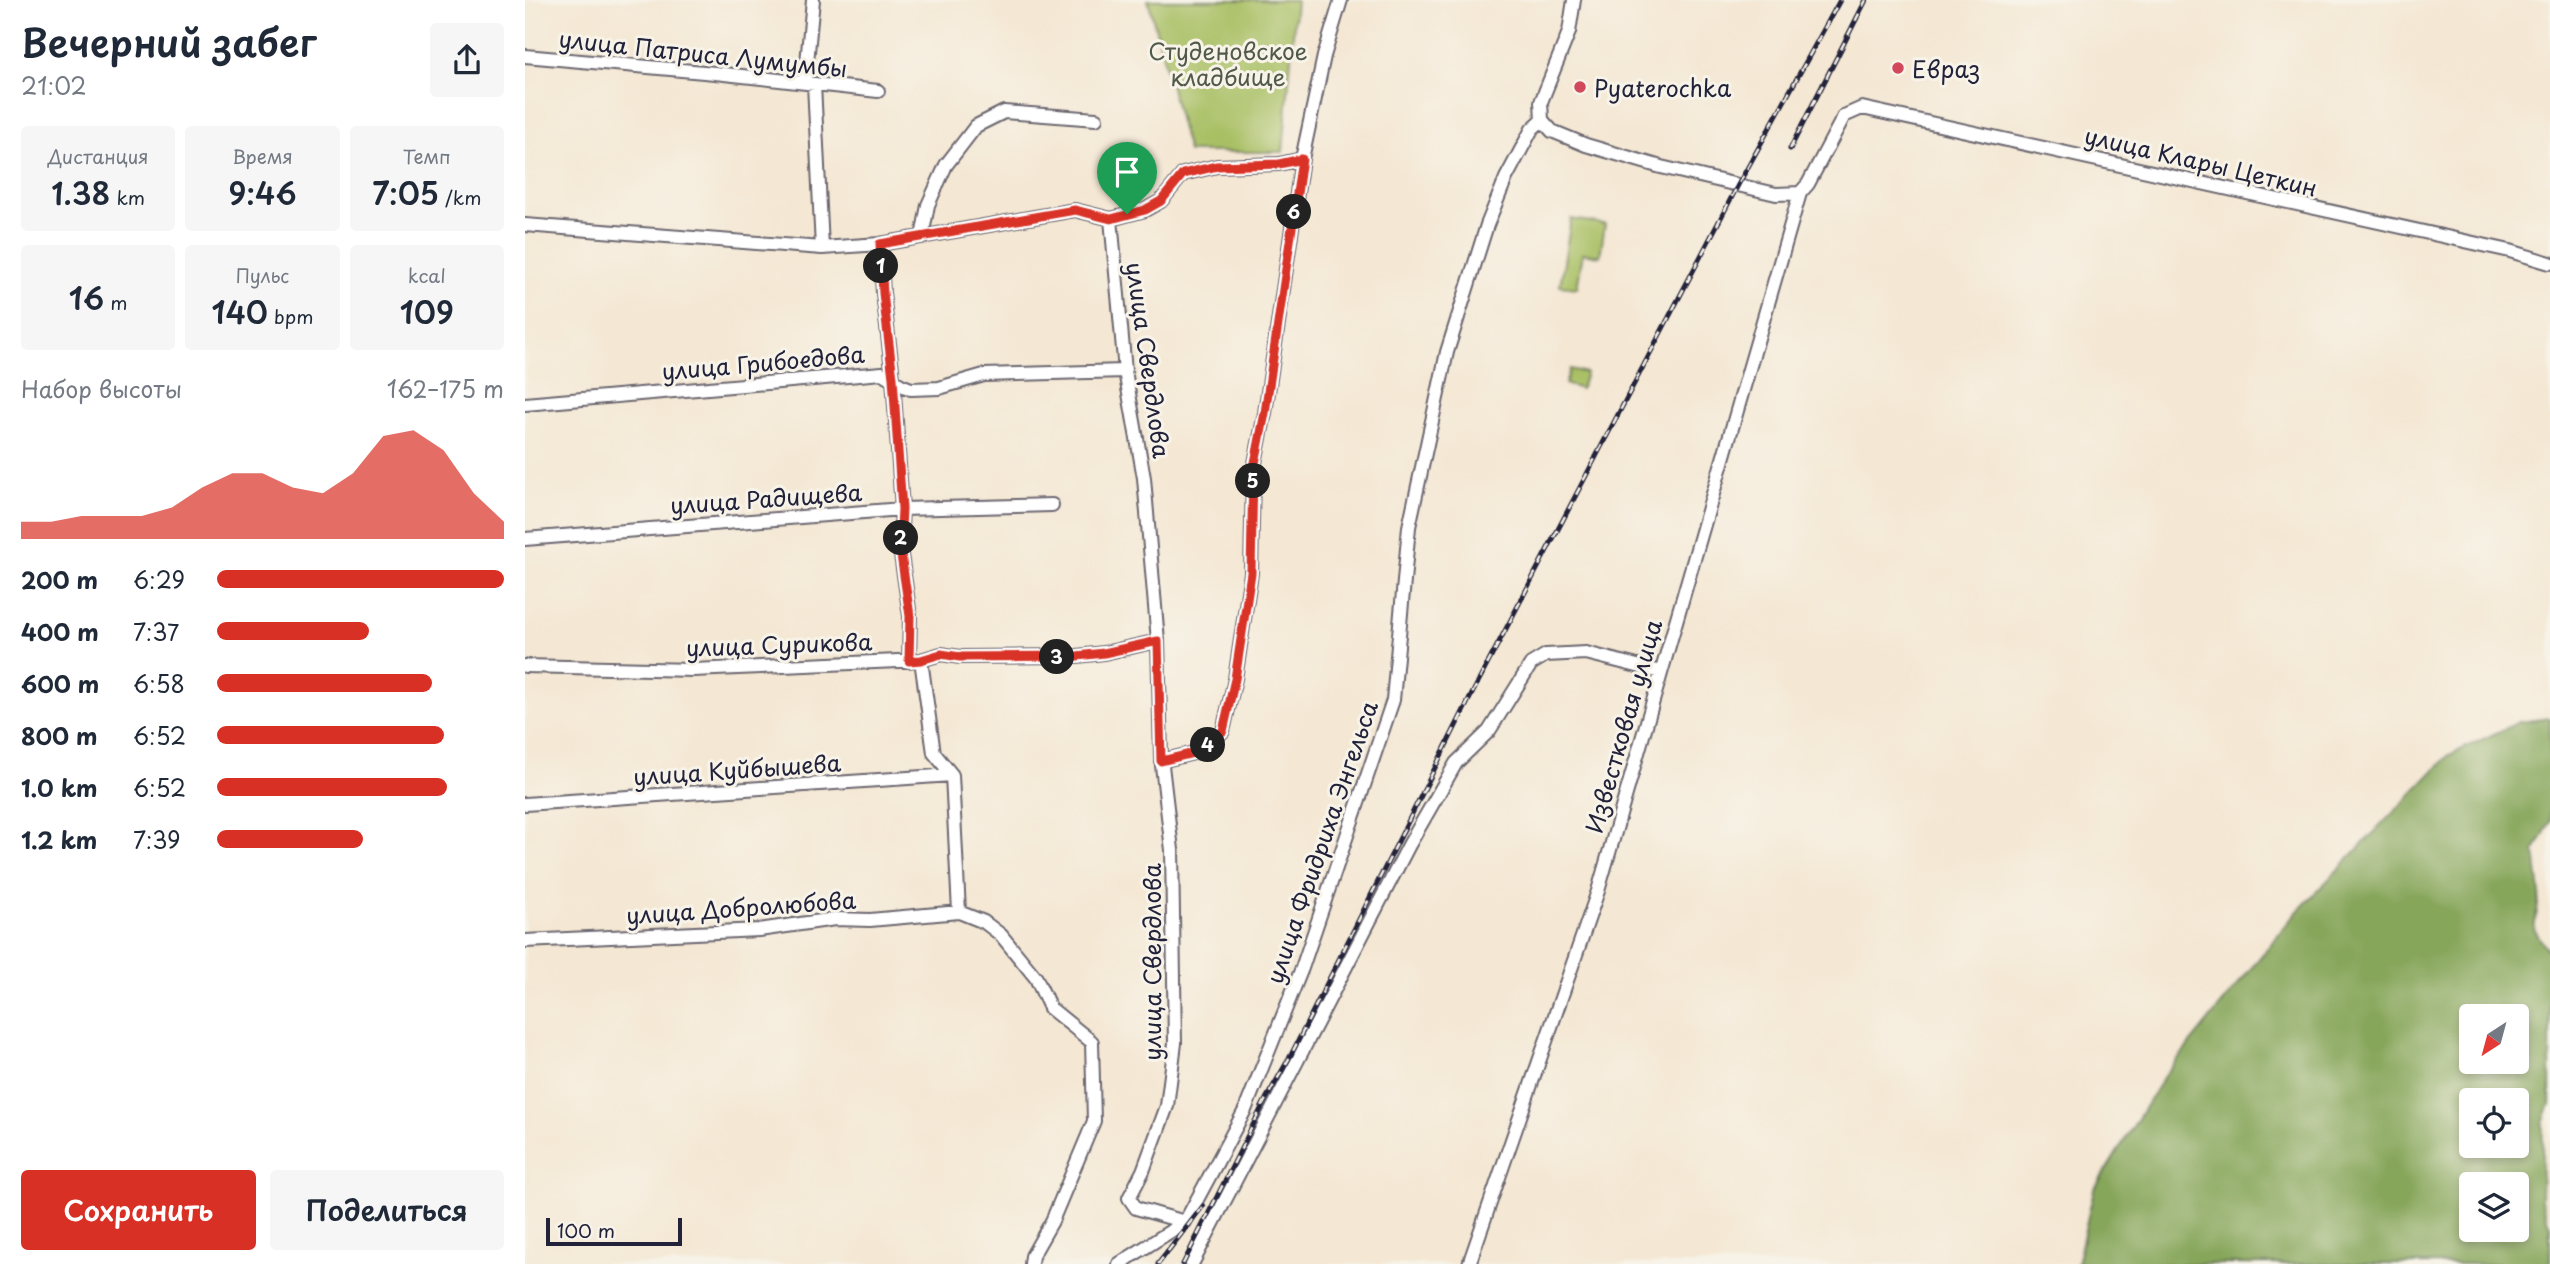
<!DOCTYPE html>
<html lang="ru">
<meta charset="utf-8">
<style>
body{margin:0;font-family:"Playpen Sans",sans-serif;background:#f6f6f7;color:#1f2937;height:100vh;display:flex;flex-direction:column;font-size:26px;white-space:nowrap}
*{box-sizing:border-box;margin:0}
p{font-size:23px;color:#747a83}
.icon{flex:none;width:38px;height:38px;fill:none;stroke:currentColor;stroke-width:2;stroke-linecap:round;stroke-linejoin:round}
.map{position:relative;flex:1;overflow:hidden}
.details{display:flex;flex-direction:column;background:#fff;width:525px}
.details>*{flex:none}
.needle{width:46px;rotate:216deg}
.buttons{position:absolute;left:1934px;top:1004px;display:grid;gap:14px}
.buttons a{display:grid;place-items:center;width:70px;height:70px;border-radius:7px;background:#fff;box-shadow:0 4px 10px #0003;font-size:35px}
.scale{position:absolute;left:21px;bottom:18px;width:136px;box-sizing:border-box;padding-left:7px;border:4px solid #22223b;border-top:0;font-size:19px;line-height:24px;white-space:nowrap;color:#22223b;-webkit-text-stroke:5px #f7f3e8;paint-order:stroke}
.pin{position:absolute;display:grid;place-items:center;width:60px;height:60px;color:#fff;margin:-72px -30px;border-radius:50% 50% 50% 0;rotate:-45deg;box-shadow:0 0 7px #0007}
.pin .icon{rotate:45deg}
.km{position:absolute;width:35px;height:35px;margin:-18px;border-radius:50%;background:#222;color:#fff;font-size:19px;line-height:35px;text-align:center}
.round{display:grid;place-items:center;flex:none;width:74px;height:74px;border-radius:7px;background:#f6f6f7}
.summary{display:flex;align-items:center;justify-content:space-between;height:119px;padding:0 21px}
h1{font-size:38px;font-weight:600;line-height:52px}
.metrics{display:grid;grid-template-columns:repeat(3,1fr);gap:10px;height:119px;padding:7px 21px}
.metrics div{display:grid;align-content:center;border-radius:7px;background:#f6f6f7;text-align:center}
.metrics b{font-size:30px;font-weight:600}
.metrics small{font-size:19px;font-weight:400}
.metrics p{font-size:19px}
.chart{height:196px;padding:14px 21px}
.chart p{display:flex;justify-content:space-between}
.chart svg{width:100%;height:126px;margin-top:7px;fill:#d93025;opacity:.7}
.action{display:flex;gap:14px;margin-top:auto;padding:14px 21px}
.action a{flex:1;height:80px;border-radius:7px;background:#d93025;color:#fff;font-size:28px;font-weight:600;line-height:80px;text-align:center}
.action a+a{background:#f6f6f7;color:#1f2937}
ul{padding:0 21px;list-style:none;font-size:23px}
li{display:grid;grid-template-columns:112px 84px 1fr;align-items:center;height:52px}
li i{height:18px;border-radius:9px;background:#d93025}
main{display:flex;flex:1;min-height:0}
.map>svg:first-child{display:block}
.green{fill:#a8bf64;stroke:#657050;stroke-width:2}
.forest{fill:#86a65a;stroke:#54644a;stroke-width:2;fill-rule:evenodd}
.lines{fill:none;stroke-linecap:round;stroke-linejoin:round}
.minor-casing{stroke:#6c6770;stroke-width:16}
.minor{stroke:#fff;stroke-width:12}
.rail-casing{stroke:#22223b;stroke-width:5}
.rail{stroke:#f7f3e8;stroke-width:2.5;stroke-dasharray:8;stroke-linecap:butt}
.route-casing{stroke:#fff;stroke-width:14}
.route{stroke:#d93025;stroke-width:9}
.poi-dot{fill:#d1495b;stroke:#f7f3e8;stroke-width:2.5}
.labels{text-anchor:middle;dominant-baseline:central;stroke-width:6;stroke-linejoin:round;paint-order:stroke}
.park-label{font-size:23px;fill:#515949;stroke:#f7f3e8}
.street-label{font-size:23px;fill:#22223b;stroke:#f7f3e8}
.poi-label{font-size:23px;fill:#22223b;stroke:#f7f3e8;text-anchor:start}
</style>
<main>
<section class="details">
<div class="summary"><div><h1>Вечерний забег</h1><p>21:02</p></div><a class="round"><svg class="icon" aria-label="share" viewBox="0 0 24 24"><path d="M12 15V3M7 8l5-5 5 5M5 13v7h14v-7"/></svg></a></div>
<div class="metrics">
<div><p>Дистанция</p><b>1.38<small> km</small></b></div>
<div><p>Время</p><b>9:46</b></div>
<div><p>Темп</p><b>7:05<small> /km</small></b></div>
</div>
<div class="metrics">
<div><b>16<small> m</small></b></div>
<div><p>Пульс</p><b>140<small> bpm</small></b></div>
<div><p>kcal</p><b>109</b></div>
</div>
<div class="chart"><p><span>Набор высоты</span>162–175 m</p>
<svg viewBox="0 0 160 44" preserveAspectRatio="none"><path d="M0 44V38L10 38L20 36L30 36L40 36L50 33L60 26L70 21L80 21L90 26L100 28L110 21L120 8L130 6L140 13L150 28L160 38V44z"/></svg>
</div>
<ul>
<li><b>200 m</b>6:29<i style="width:100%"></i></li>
<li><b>400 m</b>7:37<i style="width:53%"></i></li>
<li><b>600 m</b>6:58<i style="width:75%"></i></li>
<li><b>800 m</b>6:52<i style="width:79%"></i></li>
<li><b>1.0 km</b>6:52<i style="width:80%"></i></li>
<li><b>1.2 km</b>7:39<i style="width:51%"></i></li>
</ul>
<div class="action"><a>Сохранить</a><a>Поделиться</a></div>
</section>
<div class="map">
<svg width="2025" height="1264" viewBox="0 0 2025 1264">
<rect width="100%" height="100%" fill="#f7f3e8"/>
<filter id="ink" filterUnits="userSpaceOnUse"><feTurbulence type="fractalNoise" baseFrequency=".0143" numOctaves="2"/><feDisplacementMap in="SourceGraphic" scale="14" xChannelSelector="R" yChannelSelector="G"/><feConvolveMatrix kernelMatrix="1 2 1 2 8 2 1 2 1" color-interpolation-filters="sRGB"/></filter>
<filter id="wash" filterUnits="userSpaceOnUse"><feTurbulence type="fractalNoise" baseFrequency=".00686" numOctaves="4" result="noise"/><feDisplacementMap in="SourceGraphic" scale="28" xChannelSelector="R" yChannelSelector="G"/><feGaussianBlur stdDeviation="1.57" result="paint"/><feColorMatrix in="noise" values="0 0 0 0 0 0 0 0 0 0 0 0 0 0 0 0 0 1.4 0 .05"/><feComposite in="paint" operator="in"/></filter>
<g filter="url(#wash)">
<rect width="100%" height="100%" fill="#f4e7d3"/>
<!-- green -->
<path class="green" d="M623 0H771L758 152H663Z
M1046 219 1080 224 1075 256 1058 253 1052 288 1035 286Z
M1045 369 1061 373 1056 389 1040 384Z"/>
<!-- forest -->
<path class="forest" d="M2025 718V822L2010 851 2015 893 2009 929 2025 954V1104L2018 1122 2016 1200 2025 1227V1264H1552L1569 1190 1639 1076 1770 914 1924 755 1994 722ZM1946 1017H1992V1062H1946ZM1946 1101H1992V1146H1946ZM1946 1185H1992V1230H1946Z"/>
</g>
<g filter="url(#ink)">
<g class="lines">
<defs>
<path id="minor" d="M1049 0 1044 32 1016 102 1017 120 1027 131 1061 145 1136 167 1251 194 1275 193 1283 184 1319 116 1337 108 1985 251 2025 263
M0 56 190 73 353 91
M280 83 288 0
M289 84 297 248
M586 219 600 371 619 478 633 641 636 757 647 850 650 1043 642 1106 618 1171 604 1198 611 1208 660 1222 720 1110 777 968 868 700 884 527 922 352 962 225 981 178 1007 129 1017 120
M586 219 620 210 636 201 658 174 692 166 754 164 777 159 799 56 816 0
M0 225 297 248 355 244 550 210 586 219
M397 237 403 205 421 165 451 126 479 112 571 119
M355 244 358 293 368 378 377 509 375 548 385 616 384 661
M0 404 357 373 376 385 386 389 414 388 459 375 600 371
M0 539 377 509 527 505
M396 660 409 753 427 775 434 912
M0 666 168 670 396 660 416 654 435 657 552 656 579 653 633 641
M636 761 677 751 698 731 710 679 726 573 728 473 740 413 777 159
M0 804 427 775
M0 941 234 930 310 919 345 920 434 912 459 922 476 935 511 978 525 1008 567 1042 569 1121 527 1221 507 1256 506 1264
M594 1264 660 1222
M667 1264 884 845 931 763 964 731 1006 664 1021 655 1061 653 1136 672
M944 1264 1073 891 1275 193"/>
</defs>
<!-- minor casing -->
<use href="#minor" class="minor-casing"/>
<!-- minor -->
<use href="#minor" class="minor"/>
<defs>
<path id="rail" d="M1265 149 1341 0
M633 1264 678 1206
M658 1264 741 1099 766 1055 949 690 1213 185 1315 0"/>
</defs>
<!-- rail casing -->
<use href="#rail" class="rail-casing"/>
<!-- rail -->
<use href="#rail" class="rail"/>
</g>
</g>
<g class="lines" filter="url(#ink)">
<defs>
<path id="route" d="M777 159 740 413 728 473 726 573 710 679 698 731 677 751 636 761 633 641 579 653 552 656 435 657 416 654 396 660 384 661 385 616 375 548 377 509 368 378 358 293 355 244 550 210 586 219 620 210 636 201 658 174 692 166 754 164Z"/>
</defs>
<!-- route casing -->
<use href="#route" class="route-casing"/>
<!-- route -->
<use href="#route" class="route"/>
</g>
<!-- markers -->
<g class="poi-dot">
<circle cx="1373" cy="68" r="7"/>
<circle cx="1055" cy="87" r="7"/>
</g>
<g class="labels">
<!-- park labels -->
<g class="park-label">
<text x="703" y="50">Студеновское<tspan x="703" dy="26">кладбище</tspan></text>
</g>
<!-- street labels -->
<g class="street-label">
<text transform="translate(178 53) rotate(6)">улица Патриса Лумумбы</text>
<text transform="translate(1676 161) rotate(13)">улица Клары Цеткин</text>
<text transform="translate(624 360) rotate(82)">улица Свердлова</text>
<text transform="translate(238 362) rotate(-5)">улица Грибоедова</text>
<text transform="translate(241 498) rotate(-4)">улица Радищева</text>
<text transform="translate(254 644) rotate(-2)">улица Сурикова</text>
<text transform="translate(1098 726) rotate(-74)">Известковая улица</text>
<text transform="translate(212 769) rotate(-4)">улица Куйбышева</text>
<text transform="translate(796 842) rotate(-71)">улица Фридриха Энгельса</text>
<text transform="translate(216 907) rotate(-4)">улица Добролюбова</text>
<text transform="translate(626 962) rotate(-90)">улица Свердлова</text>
</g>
<!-- poi labels -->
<g class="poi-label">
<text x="1387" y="68">Евраз</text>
<text x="1069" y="87">Pyaterochka</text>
</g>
</g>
</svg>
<div class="buttons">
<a><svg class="needle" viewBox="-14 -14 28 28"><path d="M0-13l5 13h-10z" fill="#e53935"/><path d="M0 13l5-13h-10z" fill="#747a83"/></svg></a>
<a><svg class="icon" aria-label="locate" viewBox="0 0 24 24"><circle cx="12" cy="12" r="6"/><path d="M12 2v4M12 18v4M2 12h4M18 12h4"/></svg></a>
<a><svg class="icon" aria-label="layers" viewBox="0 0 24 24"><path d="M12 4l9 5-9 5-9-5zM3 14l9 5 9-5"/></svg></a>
</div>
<div class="scale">100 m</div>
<div class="pin" style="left:602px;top:214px;background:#1e9e55"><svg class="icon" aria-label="arrive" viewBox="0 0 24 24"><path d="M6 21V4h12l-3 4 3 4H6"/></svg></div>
<b class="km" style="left:356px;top:266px">1</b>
<b class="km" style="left:376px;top:538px">2</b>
<b class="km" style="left:532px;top:657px">3</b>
<b class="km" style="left:683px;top:745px">4</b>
<b class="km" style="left:728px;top:481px">5</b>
<b class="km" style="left:769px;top:212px">6</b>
</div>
</main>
